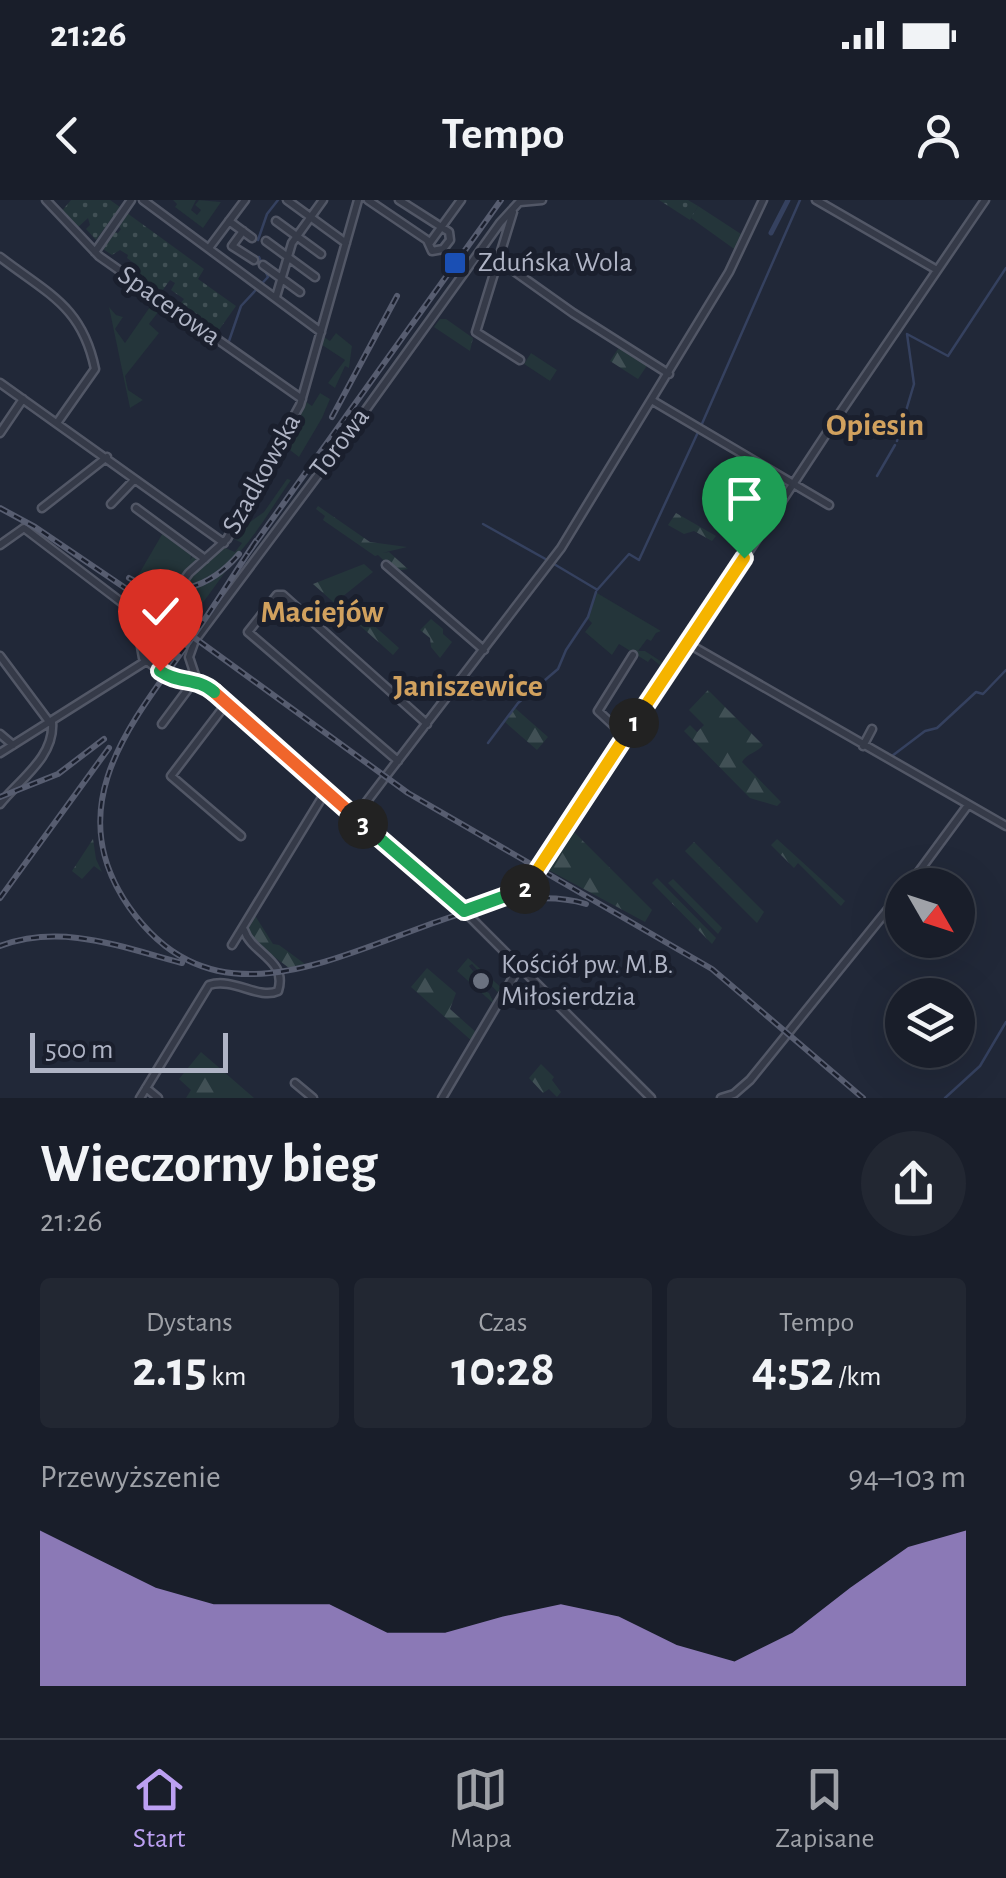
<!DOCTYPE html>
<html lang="pl">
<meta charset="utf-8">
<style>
body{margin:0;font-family:"Alegreya Sans",sans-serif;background:#222732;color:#f1f3f6;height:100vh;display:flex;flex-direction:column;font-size:38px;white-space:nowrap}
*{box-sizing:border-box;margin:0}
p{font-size:32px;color:#9fa2a8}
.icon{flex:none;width:55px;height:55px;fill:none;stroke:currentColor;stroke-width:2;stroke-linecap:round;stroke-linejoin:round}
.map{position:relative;height:898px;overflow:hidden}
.sheet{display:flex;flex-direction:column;background:#191e2a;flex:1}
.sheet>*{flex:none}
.needle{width:65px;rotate:129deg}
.buttons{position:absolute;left:885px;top:668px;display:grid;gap:20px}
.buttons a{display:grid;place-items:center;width:90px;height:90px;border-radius:50%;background:#191e2a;box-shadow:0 10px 40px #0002,0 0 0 2px #373c47;font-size:50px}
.scale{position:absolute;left:30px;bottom:25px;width:198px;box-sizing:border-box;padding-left:10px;border:5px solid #afb4c5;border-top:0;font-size:28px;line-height:35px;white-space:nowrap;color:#afb4c5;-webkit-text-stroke:8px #1a1f2d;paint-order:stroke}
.pin{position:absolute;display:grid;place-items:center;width:85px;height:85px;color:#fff;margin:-102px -42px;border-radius:50% 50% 50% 0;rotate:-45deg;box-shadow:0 0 10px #0007}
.pin .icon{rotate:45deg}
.km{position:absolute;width:50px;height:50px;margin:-25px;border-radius:50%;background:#222;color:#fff;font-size:28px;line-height:50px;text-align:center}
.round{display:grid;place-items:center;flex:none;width:105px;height:105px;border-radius:52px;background:#222732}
.head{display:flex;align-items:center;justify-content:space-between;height:170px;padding:0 40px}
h1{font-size:55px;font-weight:600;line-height:75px}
.figures{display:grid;grid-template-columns:repeat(3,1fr);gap:15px;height:170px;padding:10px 40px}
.figures div{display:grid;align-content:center;border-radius:10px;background:#222732;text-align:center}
.figures b{font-size:50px;font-weight:600}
.figures small{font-size:28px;font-weight:400}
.figures p{font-size:28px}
.chart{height:280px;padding:20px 40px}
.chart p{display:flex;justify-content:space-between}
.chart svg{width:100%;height:180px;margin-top:10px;fill:#bca0f2;opacity:.7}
.status{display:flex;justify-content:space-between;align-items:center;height:70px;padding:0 50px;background:#191e2a;direction:ltr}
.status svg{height:28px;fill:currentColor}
header{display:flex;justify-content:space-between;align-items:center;height:130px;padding:0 40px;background:#191e2a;font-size:45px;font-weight:600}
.tab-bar{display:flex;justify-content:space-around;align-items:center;height:140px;border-top:2px solid #373c47;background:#191e2a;font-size:28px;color:#9fa2a8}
.tab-bar a{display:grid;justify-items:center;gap:5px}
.tab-bar .current{color:#bca0f2}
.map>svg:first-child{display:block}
.green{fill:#24353a}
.forest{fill:url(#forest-firs)}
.garden{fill:url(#garden-dots)}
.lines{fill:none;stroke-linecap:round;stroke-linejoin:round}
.stream{stroke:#35415f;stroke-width:2.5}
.canal{stroke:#35415f;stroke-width:5}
.minor-casing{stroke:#525766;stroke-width:11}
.minor{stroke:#353a48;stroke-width:6}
.rail-casing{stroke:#575d70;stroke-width:6}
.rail{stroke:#1a1f2d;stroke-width:2.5;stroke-dasharray:8;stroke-linecap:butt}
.split-1-casing{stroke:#fff;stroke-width:20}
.split-2-casing{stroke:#fff;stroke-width:20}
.split-3-casing{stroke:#fff;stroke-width:20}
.split-4-casing{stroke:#fff;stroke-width:20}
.split-5-casing{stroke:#fff;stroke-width:20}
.split-1{stroke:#f5b400;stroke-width:12}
.split-2{stroke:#f5b400;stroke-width:12}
.split-3{stroke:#22a559;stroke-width:12}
.split-4{stroke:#f0652b;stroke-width:12}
.split-5{stroke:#22a559;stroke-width:12}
.transit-dot{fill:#1a4fb4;stroke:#1a1f2d;stroke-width:4}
.worship-dot{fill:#6b7280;stroke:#1a1f2d;stroke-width:4}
.labels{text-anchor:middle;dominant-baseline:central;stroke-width:10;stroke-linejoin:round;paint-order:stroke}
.poi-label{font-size:28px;fill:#afb4c5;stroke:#1a1f2d;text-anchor:start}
.street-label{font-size:28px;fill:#afb4c5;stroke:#1a1f2d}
.quarter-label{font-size:32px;font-weight:bold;fill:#d1a15e;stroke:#1a1f2d}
</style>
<div class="status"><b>21:26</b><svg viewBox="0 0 49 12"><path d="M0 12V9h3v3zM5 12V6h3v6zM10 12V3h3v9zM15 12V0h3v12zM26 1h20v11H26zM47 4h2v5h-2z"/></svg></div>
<header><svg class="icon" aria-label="back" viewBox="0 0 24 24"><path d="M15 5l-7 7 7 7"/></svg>Tempo<svg class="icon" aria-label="person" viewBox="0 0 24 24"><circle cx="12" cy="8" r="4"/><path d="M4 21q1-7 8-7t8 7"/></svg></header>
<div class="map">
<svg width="1006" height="898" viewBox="0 0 1006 898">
<defs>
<pattern id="forest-firs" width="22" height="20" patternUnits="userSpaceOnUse" patternTransform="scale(2.5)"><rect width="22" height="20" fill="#24353a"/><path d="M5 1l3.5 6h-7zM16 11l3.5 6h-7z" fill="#415055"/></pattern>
<pattern id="garden-dots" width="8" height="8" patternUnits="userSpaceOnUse" patternTransform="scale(2.5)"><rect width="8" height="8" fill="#24353a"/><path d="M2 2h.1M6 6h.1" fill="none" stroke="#415055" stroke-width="1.8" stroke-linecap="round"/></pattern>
</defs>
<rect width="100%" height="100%" fill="#212838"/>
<!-- green -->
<path class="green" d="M173 0H196L191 10 197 15 201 10 195 5 199 0 221 2 203 28 175 7 177 4Z
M154 101 162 107 149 124 159 133 125 176 128 190 143 200 130 208 109 107 116 115 123 117 115 129 125 143Z
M336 133 352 146 349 168 345 166 335 188 328 183 345 160 322 145 324 137 330 141Z
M531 153 557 170 550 181 524 164Z
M320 193 330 199 322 218 299 257 282 244 305 201 312 206Z
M287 279 291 280C261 322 234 380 178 389L194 370 223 347 235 352 242 343 232 338 241 321 247 324 264 312Z
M164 331 192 352 190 360 196 352 201 359 174 387 153 386 136 379Z
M226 371 186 426 164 409C180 387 203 388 226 371Z
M597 393 661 431 656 433 651 441 647 439 638 451H645L665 464 661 463V466L651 458 648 462 619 444 612 455 585 432 592 423 588 419Z
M158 417 180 434 156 467 150 463 163 452 155 440 161 429 154 423Z
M468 758 504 790 500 795 472 764 469 766 476 775 474 785 489 793 495 805 457 771Z"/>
<!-- forest -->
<path class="forest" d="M698 6 744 36 737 51 691 18Z
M440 119H446L473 138 470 151 434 127Z
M620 146 648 164 638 179 610 161Z
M318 306 370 342 407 347 382 353 389 352 408 369 395 371 378 355 375 356 323 320 325 316 316 309Z
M676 313 716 336 712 341 694 331 684 334 668 325Z
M364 364 373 372 342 397 399 448 393 455 313 384Z
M431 419 443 429V434L452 442 440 458 431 447 430 438 420 430Z
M708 490 763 545C757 553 747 553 742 562L781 602 777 606 750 598 684 531 690 525 697 532 704 525 689 510Z
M515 508 548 537 537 550 505 522Z
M569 627 652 710 645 722 543 667Z
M93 639 96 659 102 672 94 666 82 679 72 671Z
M777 639 845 701 841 706 798 663 794 668 771 645Z
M694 642 764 712 757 723 685 651Z
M657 678 716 738 712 744 652 683Z
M673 679 722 728 718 734 668 683Z
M254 714 273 744 279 745 305 764 289 768 248 737 246 728Z
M427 768 456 793 450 809 478 834 473 842 411 787Z
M201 852 254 898H186L191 890 179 879Z
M541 864 554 877 552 880 561 892 557 897 549 889 543 893 529 878Z"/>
<!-- garden -->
<path class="garden" d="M71 0H110L120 7 96 40 86 29 90 25 88 18 76 29 61 12Z
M659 0H688L698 6 690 20Z
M127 13 204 69 198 79 236 106 216 134 178 107 184 99 171 90 175 83 170 80 162 91 155 86 152 90 133 77 139 67 127 58 128 55 120 50 112 55 103 49 115 32 118 33 121 29 118 26Z"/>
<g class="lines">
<!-- stream -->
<path class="stream" d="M258 40 267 14 278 0
M229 141 241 106 268 77 259 57
M701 226 800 0
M897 241 914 184 907 134 948 156 1006 68
M877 276 895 245
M483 324 549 361
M554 364 596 389
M597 390 629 354 639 360 699 230
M488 543 518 503 558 469 566 450 588 417 596 392
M892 556 925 531 937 528 976 492 983 494 1006 470
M945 898 980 866 1006 822"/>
<!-- canal -->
<path class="canal" d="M771 33 788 0"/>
<defs>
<path id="minor" d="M46 0 99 56 302 199
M143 0 321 132
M287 0 346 43
M358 0 300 205 227 339 189 373 140 441 143 458 165 475 206 485 464 711 651 898
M368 0 427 40 432 51 443 49 450 40 449 32 399 0
M816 0 937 70
M520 2 542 0
M513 12 476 132 520 160
M229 21 252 38
M276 21 321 54
M243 31 232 46 254 60
M266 41 315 77
M429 44 461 0
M209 48 245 0
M95 52 131 0
M0 57C48 94 82 106 95 169L57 223
M497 59 573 113 669 174
M263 65 300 92
M276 97 292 43 323 0
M0 183 224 343
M653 201 829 305
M0 233 23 199
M111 304 134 280
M42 308 107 257
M136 308 205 359
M0 345 24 328 150 424
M386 365 484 450
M687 443 1006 626
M0 456 50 523
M197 481 189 457 195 440 339 247 500 23 521 0
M226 504 171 576 241 636
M162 524 194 481
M0 534 13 545
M625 536 598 511 633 455
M863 546 872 529
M0 553 146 461
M398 561 248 432 277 395H283L427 524
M386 576 561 348 729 72 763 0
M0 604C19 580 55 557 52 522
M355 617 383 580
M909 685 968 605
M464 711 512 696 530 683 842 210 985 0
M232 745 326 591
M295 883 313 898
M146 888 158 898
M140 898 209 785C233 777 259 800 278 791 288 760 252 754 244 730
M442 898 520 766
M721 898 734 894 750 880 902 692"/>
</defs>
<!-- minor casing -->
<use href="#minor" class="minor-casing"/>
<!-- minor -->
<use href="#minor" class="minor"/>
<defs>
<path id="rail" d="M332 217 397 96
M0 308 35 327 137 396 408 593 712 769 863 898
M256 341C233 375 213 409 189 442 131 523 59 606 129 707 250 879 443 661 586 704
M248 353 501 0
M129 378C170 402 210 388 239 354
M0 597 58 574 104 539
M0 698 109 548
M0 746C62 723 121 747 182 763"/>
</defs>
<!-- rail casing -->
<use href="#rail" class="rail-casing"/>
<!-- rail -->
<use href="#rail" class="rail"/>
</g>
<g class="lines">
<defs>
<path id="split-1" d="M634 523 744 358"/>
<path id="split-2" d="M525 689 634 523"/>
<path id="split-3" d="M363 624 464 711 525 689"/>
<path id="split-4" d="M214 492 363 624"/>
<path id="split-5" d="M160 471C178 484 197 477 214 492"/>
</defs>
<!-- split-1 casing -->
<use href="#split-1" class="split-1-casing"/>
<!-- split-2 casing -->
<use href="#split-2" class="split-2-casing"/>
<!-- split-3 casing -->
<use href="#split-3" class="split-3-casing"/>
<!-- split-4 casing -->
<use href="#split-4" class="split-4-casing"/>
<!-- split-5 casing -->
<use href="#split-5" class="split-5-casing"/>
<!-- split-1 -->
<use href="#split-1" class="split-1"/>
<!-- split-2 -->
<use href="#split-2" class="split-2"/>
<!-- split-3 -->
<use href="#split-3" class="split-3"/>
<!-- split-4 -->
<use href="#split-4" class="split-4"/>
<!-- split-5 -->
<use href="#split-5" class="split-5"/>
</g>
<!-- markers -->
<rect class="transit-dot" x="443" y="51" width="24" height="24" rx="5"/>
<circle class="worship-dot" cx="481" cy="781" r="10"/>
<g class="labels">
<!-- poi labels -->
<g class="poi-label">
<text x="478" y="63">Zduńska Wola</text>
<text x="501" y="765">Kościół pw. M.B.<tspan x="501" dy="32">Miłosierdzia</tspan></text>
</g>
<!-- street labels -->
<g class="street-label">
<text transform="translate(169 106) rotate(35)">Spacerowa</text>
<text transform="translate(340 243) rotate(-53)">Torowa</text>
<text transform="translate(262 274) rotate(-61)">Szadkowska</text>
</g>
<!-- quarter labels -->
<g class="quarter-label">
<text x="875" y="225">Opiesin</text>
<text x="322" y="412">Maciejów</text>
<text x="468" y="486">Janiszewice</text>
</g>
</g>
</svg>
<div class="buttons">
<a><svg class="needle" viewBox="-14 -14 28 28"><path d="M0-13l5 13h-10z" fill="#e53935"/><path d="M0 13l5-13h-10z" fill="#9fa2a8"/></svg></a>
<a><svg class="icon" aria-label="layers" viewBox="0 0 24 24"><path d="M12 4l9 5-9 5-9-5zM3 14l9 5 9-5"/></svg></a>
</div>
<div class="scale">500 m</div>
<div class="pin" style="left:744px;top:358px;background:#1e9e55"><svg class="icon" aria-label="arrive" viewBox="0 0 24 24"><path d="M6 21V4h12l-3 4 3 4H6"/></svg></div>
<div class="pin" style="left:160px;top:471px;background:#d93025"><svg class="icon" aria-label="check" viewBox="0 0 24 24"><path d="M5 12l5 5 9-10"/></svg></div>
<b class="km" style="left:634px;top:523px">1</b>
<b class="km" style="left:525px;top:689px">2</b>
<b class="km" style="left:363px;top:624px">3</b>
</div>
<section class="sheet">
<div class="head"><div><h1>Wieczorny bieg</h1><p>21:26</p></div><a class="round"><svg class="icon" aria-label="share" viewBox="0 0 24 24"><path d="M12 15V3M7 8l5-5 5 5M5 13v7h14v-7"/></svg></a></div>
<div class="figures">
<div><p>Dystans</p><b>2.15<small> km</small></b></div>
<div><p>Czas</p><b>10:28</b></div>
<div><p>Tempo</p><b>4:52<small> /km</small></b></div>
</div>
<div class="chart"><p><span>Przewyższenie</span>94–103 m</p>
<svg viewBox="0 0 160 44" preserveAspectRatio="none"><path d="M0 44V6L10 13L20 20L30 24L40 24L50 24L60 31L70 31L80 27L90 24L100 27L110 34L120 38L130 31L140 20L150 10L160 6V44z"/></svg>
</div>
</section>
<nav class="tab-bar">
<a class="current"><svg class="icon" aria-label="home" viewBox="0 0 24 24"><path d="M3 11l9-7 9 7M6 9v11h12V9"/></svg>Start</a>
<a><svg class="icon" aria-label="map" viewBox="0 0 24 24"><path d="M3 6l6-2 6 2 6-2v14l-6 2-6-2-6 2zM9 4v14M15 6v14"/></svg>Mapa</a>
<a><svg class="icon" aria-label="saved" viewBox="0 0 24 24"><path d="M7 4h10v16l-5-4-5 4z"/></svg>Zapisane</a>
</nav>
